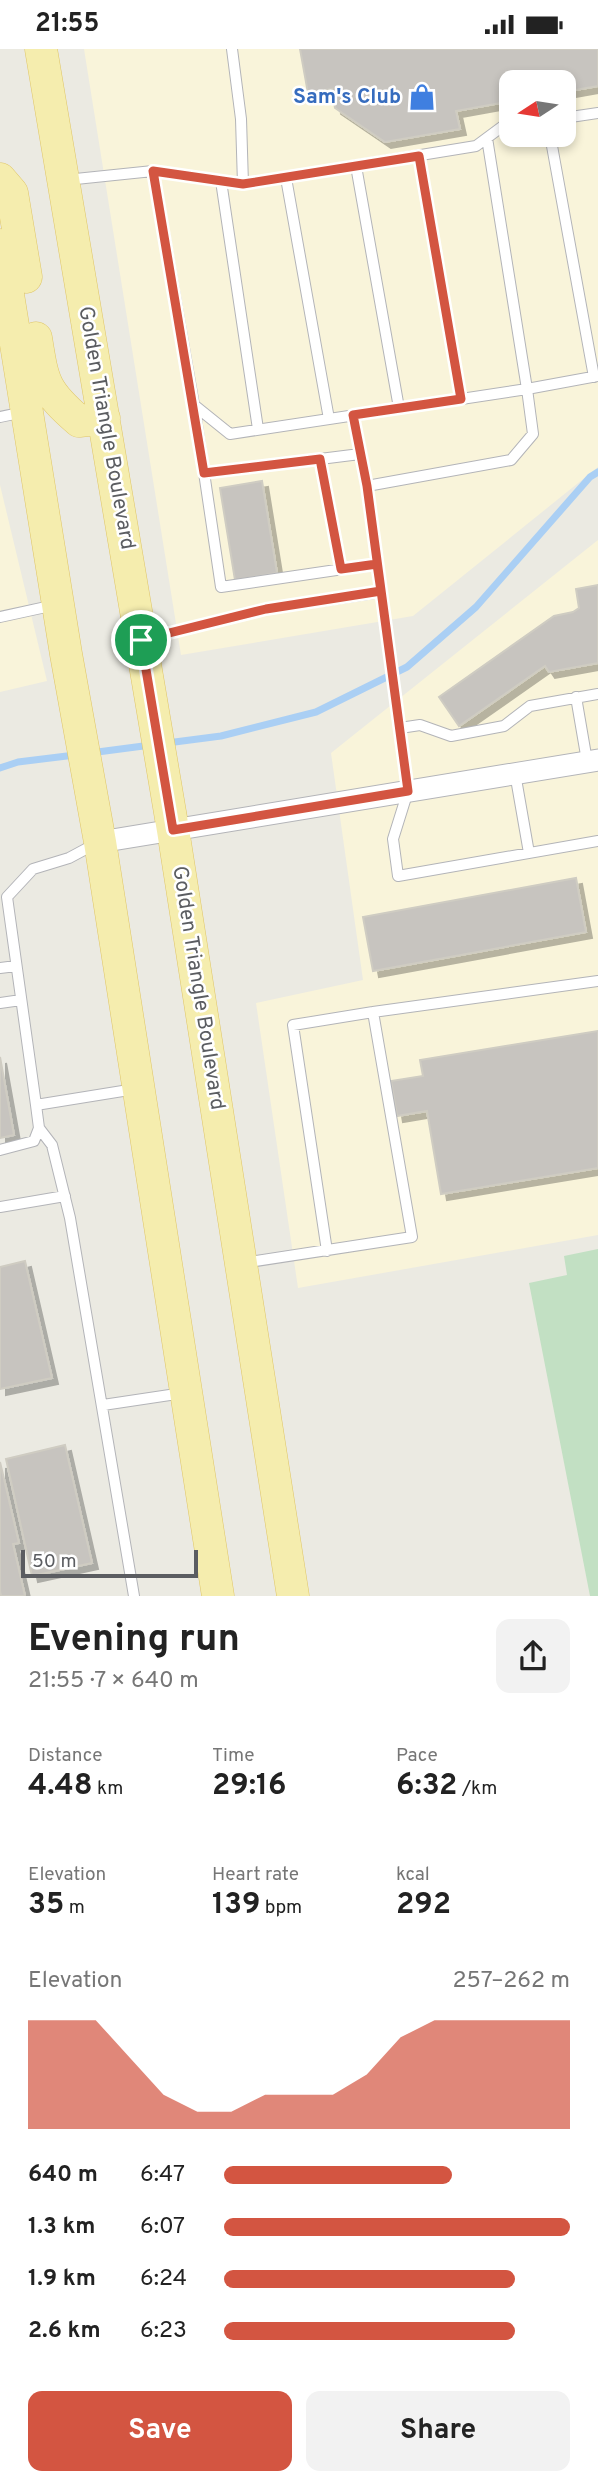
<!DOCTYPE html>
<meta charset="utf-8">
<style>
body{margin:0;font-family:Overpass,sans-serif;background:#f2f2f2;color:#222;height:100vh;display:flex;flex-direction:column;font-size:26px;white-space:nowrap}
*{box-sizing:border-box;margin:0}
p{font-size:23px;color:#767676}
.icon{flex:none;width:38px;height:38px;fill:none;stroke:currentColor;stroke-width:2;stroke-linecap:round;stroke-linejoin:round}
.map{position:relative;height:1547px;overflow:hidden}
.details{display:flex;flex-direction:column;background:#fff;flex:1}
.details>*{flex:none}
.needle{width:46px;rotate:258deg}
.controls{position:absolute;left:499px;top:21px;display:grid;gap:14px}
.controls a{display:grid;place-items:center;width:77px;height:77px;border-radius:14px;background:#fff;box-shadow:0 4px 10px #0003;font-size:35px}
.scale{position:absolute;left:21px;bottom:18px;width:177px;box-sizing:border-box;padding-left:7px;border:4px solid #5b5d61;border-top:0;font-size:19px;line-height:24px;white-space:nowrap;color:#5b5d61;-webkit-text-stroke:5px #fff;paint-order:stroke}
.pin{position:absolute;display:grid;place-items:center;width:60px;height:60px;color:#fff;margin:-30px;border:4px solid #fff;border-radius:50%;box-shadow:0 2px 7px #0007}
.round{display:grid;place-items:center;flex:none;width:74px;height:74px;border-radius:14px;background:#f2f2f2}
.head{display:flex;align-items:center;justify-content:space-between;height:119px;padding:0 28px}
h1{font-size:38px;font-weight:700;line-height:52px}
.figures{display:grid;grid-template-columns:repeat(3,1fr);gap:10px;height:119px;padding:7px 28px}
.figures div{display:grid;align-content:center}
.figures b{font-size:30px;font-weight:700}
.figures small{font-size:19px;font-weight:400}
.figures p{font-size:19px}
.chart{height:196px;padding:14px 28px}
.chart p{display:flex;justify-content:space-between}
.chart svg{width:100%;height:126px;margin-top:7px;fill:#d35541;opacity:.7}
.primary-button{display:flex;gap:14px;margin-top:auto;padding:14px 28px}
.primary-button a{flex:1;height:80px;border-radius:14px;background:#d35541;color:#fff;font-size:28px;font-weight:700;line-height:80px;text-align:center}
.primary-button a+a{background:#f2f2f2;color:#222}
ul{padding:0 28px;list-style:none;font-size:23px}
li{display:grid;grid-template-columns:112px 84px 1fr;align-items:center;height:52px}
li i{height:18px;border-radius:9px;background:#d35541}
.status{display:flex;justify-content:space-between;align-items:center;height:49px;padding:0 35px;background:#fff;direction:ltr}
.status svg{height:19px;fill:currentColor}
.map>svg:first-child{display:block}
.commercial{fill:#f9f4da;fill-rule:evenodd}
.green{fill:#c2e0c3}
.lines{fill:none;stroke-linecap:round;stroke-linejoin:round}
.stream{stroke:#aacff4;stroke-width:7}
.building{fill:#c7c4bf;stroke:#cfccc2;stroke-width:2;filter:url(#shadow)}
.service-casing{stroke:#b3b4b8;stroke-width:12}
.minor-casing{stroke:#b3b4b8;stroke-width:23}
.primary-casing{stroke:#dfc567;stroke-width:33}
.service{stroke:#fff;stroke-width:10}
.minor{stroke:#fff;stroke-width:21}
.primary{stroke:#f5edae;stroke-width:32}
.route-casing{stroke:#fff;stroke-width:14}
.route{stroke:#d35541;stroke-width:9}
.labels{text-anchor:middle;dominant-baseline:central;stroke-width:5;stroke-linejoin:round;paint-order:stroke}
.shop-label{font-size:21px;font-weight:bold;fill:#366cbe;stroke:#fff;text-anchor:end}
.street-label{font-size:21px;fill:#5b5d61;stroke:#fff}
</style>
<div class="status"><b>21:55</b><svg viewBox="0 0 49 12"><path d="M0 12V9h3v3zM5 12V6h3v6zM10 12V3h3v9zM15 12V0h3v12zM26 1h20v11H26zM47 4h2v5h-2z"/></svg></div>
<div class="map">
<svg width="598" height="1547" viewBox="0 0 598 1547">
<defs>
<filter id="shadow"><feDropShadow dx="6" dy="6" stdDeviation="0" flood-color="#0004"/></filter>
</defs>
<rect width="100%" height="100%" fill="#ebeae2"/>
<!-- commercial -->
<path class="commercial" d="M84 0H598V418L413 567 181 606ZM511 33H564V86H511Z
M0 436 47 632 0 643Z
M598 491V1186L298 1239 256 954 363 931 331 704Z"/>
<!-- green -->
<path class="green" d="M598 1200V1547H590L529 1234 567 1226 564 1207Z"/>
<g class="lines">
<!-- stream -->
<path class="stream" d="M167 694 221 687 316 663 407 618 476 558 590 428 598 423
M90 704 151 696
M0 719 18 713 75 706"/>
</g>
<!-- building -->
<path class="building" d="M300 0H598V37L564 43V33H511V52L456 62 460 80 385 93 335 59 332 40 308 44Z
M262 432 277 524 235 531 220 439Z
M598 536V614L549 623 545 617 459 677 439 648 554 567 573 563 579 559 576 540Z
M576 829 586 883 373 922 363 868Z
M598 982V1119L441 1145 427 1062 397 1067 391 1032 423 1027 420 1011Z
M0 1008 14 1086 0 1089Z
M25 1212 52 1329 0 1340V1218Z
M65 1396 92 1514 32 1527 6 1410Z
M0 1413 19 1494 13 1495 25 1547H1L0 1542Z"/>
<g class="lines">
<defs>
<path id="service" d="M232 0 241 70 243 135
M564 69 598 64
M550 86 594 328
M419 107 461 350
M356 117 399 359
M153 122 194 356 221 538 377 515
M286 129 329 370
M66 131 153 122 243 135 476 97 503 77 511 76
M221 132 258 380
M598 327 527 340 533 385 511 411 367 437 408 742 393 790 398 827 598 792
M194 356 230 385 527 340 487 89
M353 366 367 437
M0 368 24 363
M320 410 360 405
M204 424 320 410 341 520
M0 568 55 556
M144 590 266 560 381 543
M576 648 587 712
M400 679 420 676 451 687 504 677 530 657 598 645
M515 724 529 804
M97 794 69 809 33 820 7 848 36 1056 135 1040
M0 919 16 917
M0 954 21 951
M39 1079 52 1096 70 1169 134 1547
M0 1101 34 1092 39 1079 36 1056
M0 1158 65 1147
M327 1202 293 976 373 963
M243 1214 412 1188 373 963 598 932
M103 1356 183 1344"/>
<path id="minor" d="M100 793 598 711"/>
<path id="primary" d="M41 0 173 781 293 1547
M0 130 12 144 26 228
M0 196 66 605 100 793 218 1547
M36 289C43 333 44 342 79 372L104 369"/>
</defs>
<!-- service casing -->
<use href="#service" class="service-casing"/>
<!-- minor casing -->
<use href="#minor" class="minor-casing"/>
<!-- primary casing -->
<use href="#primary" class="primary-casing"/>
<!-- service -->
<use href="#service" class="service"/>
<!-- minor -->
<use href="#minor" class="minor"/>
<!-- primary -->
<use href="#primary" class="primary"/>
</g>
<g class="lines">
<defs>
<path id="route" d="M141 591 173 781 408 742 367 437 353 366 461 350 419 107 243 135 153 122 204 424 320 410 341 520 377 515 381 542 266 560 141 591"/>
</defs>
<!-- route casing -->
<use href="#route" class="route-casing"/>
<!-- route -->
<use href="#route" class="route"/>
</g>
<!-- icons -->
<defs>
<symbol id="shop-bare" viewBox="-9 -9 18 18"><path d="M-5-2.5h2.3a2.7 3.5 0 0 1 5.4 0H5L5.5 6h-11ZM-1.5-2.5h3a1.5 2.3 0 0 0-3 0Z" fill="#3f7fe0" stroke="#fff" stroke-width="2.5" paint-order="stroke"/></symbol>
</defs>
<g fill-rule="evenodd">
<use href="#shop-bare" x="403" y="29" width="38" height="38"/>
</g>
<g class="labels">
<!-- shop labels -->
<g class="shop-label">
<text x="401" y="48">Sam's Club</text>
</g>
<!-- street labels -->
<g class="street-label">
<text transform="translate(106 379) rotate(80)">Golden Triangle Boulevard</text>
<text transform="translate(198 939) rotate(81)">Golden Triangle Boulevard</text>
</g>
</g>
</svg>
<div class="controls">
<a><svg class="needle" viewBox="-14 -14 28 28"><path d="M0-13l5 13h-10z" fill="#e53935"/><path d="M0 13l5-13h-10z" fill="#767676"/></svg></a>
</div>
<div class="scale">50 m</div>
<div class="pin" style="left:141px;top:591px;background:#1e9e55"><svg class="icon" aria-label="arrive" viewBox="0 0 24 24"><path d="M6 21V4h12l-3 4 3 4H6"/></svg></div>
</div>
<section class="details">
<div class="head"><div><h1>Evening run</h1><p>21:55 · 7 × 640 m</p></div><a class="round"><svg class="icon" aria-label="share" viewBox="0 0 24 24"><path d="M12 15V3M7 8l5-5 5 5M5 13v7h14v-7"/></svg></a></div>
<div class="figures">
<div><p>Distance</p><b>4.48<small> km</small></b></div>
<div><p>Time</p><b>29:16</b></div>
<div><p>Pace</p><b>6:32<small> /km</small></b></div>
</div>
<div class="figures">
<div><p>Elevation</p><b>35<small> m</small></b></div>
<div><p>Heart rate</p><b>139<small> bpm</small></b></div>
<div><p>kcal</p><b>292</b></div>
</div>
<div class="chart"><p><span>Elevation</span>257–262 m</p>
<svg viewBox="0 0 160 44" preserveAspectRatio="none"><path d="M0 44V6L10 6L20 6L30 19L40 32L50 38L60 38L70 32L80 32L90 32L100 25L110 12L120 6L130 6L140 6L150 6L160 6V44z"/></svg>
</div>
<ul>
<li><b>640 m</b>6:47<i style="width:66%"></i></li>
<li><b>1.3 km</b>6:07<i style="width:100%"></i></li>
<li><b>1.9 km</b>6:24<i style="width:84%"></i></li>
<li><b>2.6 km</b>6:23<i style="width:84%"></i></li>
</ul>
<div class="primary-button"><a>Save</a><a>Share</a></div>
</section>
